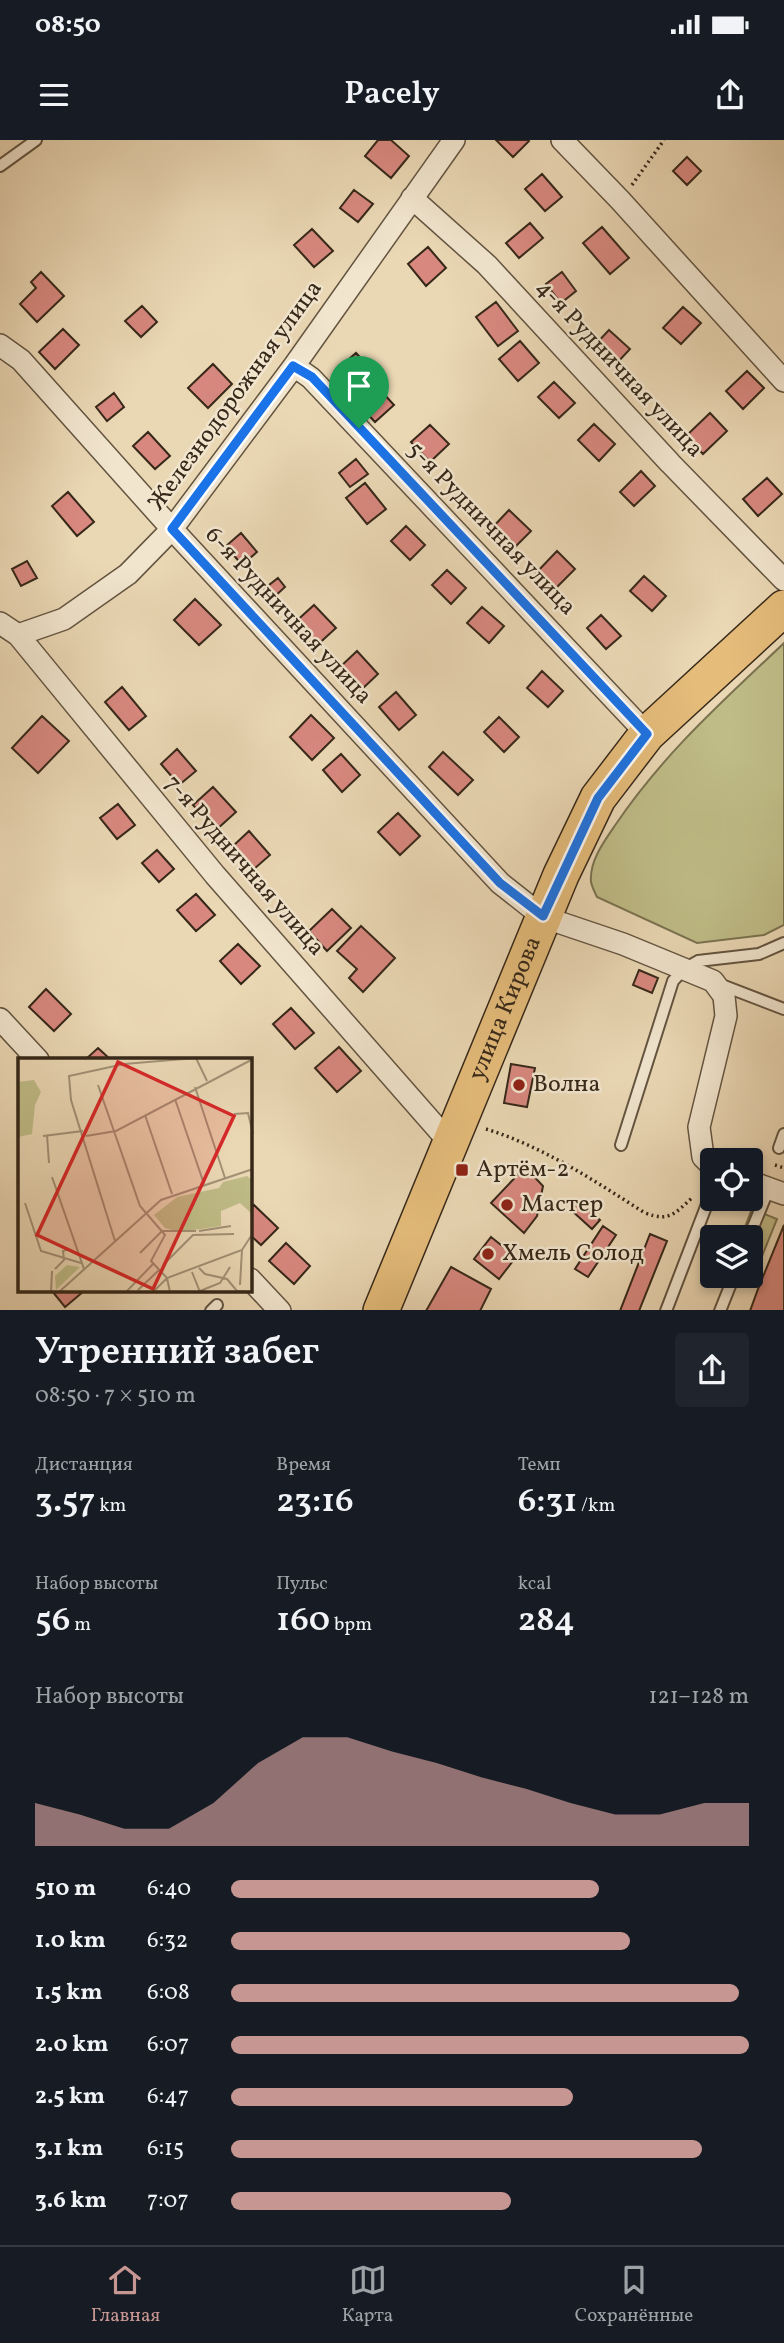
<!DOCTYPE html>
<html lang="ru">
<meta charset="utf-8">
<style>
body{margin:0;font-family:Vollkorn,serif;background:#20242c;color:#f1f3f6;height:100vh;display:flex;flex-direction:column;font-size:26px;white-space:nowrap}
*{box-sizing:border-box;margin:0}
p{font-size:23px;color:#9ea1a6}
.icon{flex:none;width:38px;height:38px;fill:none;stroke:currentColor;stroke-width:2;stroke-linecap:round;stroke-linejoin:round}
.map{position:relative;height:1170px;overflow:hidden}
.sheet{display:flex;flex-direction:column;background:#171b24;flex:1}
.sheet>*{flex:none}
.controls{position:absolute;left:700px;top:1008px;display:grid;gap:14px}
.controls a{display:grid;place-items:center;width:63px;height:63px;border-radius:7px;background:#171b24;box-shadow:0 4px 10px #0003;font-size:35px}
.pin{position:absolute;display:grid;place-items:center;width:60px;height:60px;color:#fff;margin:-72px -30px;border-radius:50% 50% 50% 0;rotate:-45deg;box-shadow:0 0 7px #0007}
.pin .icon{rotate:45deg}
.round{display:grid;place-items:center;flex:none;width:74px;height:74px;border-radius:7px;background:#20242c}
.overview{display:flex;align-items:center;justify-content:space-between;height:119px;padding:0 35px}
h1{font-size:38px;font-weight:600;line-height:52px}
.metrics{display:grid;grid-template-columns:repeat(3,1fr);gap:10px;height:119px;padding:7px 35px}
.metrics div{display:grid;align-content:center}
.metrics b{font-size:35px;font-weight:600}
.metrics small{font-size:19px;font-weight:400}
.metrics p{font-size:19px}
.chart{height:196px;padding:14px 35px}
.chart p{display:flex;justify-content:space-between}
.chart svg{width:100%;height:126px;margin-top:7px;fill:#c59692;opacity:.7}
ul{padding:0 35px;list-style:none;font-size:23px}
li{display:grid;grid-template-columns:112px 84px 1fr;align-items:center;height:52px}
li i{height:18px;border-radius:9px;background:#c59692}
.status{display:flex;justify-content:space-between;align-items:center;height:49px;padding:0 35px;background:#171b24;direction:ltr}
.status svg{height:19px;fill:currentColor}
header{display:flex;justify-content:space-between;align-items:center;height:91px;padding:0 35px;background:#171b24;font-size:32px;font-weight:600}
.tab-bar{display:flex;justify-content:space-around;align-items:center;height:98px;border-top:2px solid #363941;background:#171b24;font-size:19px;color:#9ea1a6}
.tab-bar a{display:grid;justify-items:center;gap:4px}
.tab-bar .selected{color:#c59692}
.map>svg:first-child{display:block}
.grass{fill:#bfbc87;stroke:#7a7250;stroke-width:2}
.building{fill:#d8887f;stroke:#362819;stroke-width:2}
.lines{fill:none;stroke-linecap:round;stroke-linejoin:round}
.service-casing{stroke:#635440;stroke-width:14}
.minor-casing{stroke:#635440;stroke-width:24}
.primary-casing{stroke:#362819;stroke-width:38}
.path{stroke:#362819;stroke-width:3.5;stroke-dasharray:2 3.5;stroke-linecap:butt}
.service{stroke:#f1e5ce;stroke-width:10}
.minor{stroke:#f1e5ce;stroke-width:21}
.primary{stroke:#e5bc7a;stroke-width:35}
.route-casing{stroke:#fff;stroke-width:14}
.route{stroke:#1a73e8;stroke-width:9}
.poi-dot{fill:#8f2418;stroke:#f1e5ce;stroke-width:2.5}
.labels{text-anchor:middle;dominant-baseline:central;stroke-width:5;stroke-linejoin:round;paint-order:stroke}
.street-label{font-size:24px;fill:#362819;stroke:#f1e5ce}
.poi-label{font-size:24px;fill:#362819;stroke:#f1e5ce;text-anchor:start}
.inset-road{fill:none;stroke:#a29176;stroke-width:2}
.view{fill:#d62828;fill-opacity:0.15;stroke:#d62828;stroke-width:3.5}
.inset-edge{fill:none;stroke:#362819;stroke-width:3.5}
</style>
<div class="status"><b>08:50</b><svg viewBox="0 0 49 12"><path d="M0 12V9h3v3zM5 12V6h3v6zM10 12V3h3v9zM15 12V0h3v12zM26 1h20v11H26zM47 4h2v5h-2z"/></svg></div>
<header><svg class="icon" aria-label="menu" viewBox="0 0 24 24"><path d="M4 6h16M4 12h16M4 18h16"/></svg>Pacely<svg class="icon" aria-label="share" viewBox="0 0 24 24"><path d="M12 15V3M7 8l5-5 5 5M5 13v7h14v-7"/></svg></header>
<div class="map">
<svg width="784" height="1171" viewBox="0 0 784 1171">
<rect width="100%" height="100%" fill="#ead7b4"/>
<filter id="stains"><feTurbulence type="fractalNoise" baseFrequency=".00286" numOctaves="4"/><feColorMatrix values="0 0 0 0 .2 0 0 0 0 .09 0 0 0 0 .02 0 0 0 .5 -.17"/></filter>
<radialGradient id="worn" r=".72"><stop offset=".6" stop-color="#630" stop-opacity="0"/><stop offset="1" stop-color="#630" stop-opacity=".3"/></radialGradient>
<!-- grass -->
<path class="grass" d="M784 503V785L764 795 697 803 597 757C595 753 592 747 591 742 589 721 605 700 616 684 665 612 722 562 784 503Z
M752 1069 777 1079 756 1131 751 1129V1097H741Z"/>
<!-- building -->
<path class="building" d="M378 0H391L409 16 391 38 365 16Z
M496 0H528L529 1 513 17Z
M687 17 701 31 687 45 673 31Z
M542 34 562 57 545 71 525 49Z
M354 50 373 64 358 82 340 68Z
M530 83 543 98 519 118 506 103Z
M602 87 629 118 610 134 583 103Z
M312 89 333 111 314 127 294 105Z
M428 107 446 128 426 146 408 124Z
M41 132 64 156 37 182 20 164 36 148 31 142Z
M562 132 576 151 561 163 546 144Z
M496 162 518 191 498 206 476 177Z
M142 166 157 182 141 197 125 181Z
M683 167 701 183 681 204 663 188Z
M63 189 79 205 55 229 39 212Z
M609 190 630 209 615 225 594 206Z
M520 201 539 223 518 241 499 219Z
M356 213 373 232 358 245 341 226Z
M213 224 232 244 208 268 188 248Z
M747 231 764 248 743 269 726 251Z
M554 242 575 263 559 278 538 257Z
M382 252 394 265 375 282 363 269Z
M114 253 124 267 107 281 96 267Z
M710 273 727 291 703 314 686 296Z
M594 284 615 304 599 321 578 300Z
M430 285 449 304 430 322 411 302Z
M148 292 170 316 155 329 133 306Z
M356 319 368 334 350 347 339 333Z
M641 331 655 346 634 366 620 352Z
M767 338 782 354 758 376 743 359Z
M365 343 386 369 367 384 346 358Z
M68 352 94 382 77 396 52 366Z
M509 370 531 391 513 409 491 389Z
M406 386 425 405 410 420 391 401Z
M241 393 257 412 242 425 226 406Z
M557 411 575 429 554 450 536 433Z
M27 421 37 438 21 446 12 429Z
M447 430 466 448 451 464 432 445Z
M644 436 666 456 652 471 630 451Z
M278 438 285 447 272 459 264 449Z
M195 459 221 485 199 505 174 480Z
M314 465 336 488 314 508 292 485Z
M482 467 504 486 489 503 467 483Z
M601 475 621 496 606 509 587 488Z
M357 511 378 534 360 551 339 528Z
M542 531 563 551 548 567 527 548Z
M122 547 146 576 129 590 105 562Z
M396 552 416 575 399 590 379 567Z
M311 575 334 598 312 620 290 597Z
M42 576 69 601 38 633 12 608Z
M499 577 519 597 504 612 484 592Z
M177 609 196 631 179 645 161 624Z
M443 612 473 640 458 655 429 627Z
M341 614 360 635 342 652 323 630Z
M213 647 236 672 216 690 193 665Z
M118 664 135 685 117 699 100 678Z
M398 673 420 696 400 715 378 692Z
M249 691 270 715 254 729 233 706Z
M157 710 174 729 159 742 142 723Z
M196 754 215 775 196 791 177 770Z
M332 769 351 788 327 811 309 791Z
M361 786 395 818 363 852 349 838 357 829 337 811Z
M238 804 260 826 241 844 220 821Z
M639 830 658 838 652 853 633 845Z
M46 849 71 874 54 891 29 867Z
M291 868 314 893 295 909 273 884Z
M339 907 361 931 337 952 315 928Z
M98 908 111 920H85Z
M511 924 535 928 527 967 504 963Z
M525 1027 543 1046 537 1076 524 1093 491 1063Z
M579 1062 600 1080 592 1089 571 1070Z
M254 1065 278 1088 261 1105 250 1095V1069Z
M784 1085V1171H750L758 1149Z
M603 1086 616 1095 588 1137 575 1129Z
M650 1094 667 1101 639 1171H620Z
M491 1097 516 1117 499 1139 474 1119Z
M286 1103 310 1126 294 1144 269 1121Z
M451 1127 491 1149 480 1171H426Z
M52 1151H84L65 1167Z"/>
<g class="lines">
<defs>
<path id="service" d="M0 26 36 0
M719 844 784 869
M621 1005 673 841 684 829 698 821 759 814 784 803
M779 1008 784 994
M749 1097 769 1048
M211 1171 217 1165
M666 1171 712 1051
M720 1171 734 1136"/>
<path id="minor" d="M562 0 620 60 784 241
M412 58 487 125 670 323 784 440
M0 205 21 220 172 389 500 743 543 777 623 804 713 841 724 856 726 876 699 987 703 1017 712 1026
M294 226 311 238 647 594
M0 483 18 495 215 735 450 1003
M18 495 64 479 128 434 172 389 294 226 454 0
M0 879 38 920
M751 1042 784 1054
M250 1139 280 1171"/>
<g id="primary">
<path id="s1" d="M381 1171 561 735 598 658 647 594 784 468"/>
</g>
</defs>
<!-- service casing -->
<use href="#service" class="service-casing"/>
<!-- minor casing -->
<use href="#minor" class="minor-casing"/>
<!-- primary casing -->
<use href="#primary" class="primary-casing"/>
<!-- path -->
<path class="path" d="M632 45 664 0
M486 989C544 1007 593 1040 645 1073 670 1082 674 1074 693 1057
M775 1025 784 1028"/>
<!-- service -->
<use href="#service" class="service"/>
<!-- minor -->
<use href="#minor" class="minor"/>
<!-- primary -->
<use href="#primary" class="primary"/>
</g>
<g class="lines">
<defs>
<path id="route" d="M293 226 312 237 647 594 598 658 543 776 500 743 172 389Z"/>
</defs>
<!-- route casing -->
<use href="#route" class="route-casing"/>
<!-- route -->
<use href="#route" class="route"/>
</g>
<!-- markers -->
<g class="poi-dot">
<circle cx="519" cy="945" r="7"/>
<rect x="455" y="1023" width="14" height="14" rx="3.5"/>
<circle cx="507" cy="1065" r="7"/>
<circle cx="488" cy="1114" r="7"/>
</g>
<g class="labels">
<!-- street labels -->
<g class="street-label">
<text transform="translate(619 229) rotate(47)">4-я Рудничная улица</text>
<text transform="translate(236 256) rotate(-54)">Железнодорожная улица</text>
<text transform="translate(491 389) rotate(46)">5-я Рудничная улица</text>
<text transform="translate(288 476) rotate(47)">6-я Рудничная улица</text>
<text transform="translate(244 726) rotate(49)">7-я Рудничная улица</text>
<text stroke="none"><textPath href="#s1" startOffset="327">улица Кирова</textPath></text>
</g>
<!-- poi labels -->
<g class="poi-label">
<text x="533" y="945">Волна</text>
<text x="476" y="1030">Артём-2</text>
<text x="521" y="1065">Мастер</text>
<text x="502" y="1114">Хмель Солод</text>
</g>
</g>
<!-- overview -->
<g transform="translate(18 918)">
<rect width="234" height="234" fill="#ead7b4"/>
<path d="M229 118 234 122V156L222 145 203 153V168L162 174 147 170 136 157 159 139 201 130 205 124ZM49 207 62 209 38 232 37 218Z" fill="#bfbc87"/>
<path d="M16 22 23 34 17 47 14 76 0 79V24Z" fill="#bfbc87"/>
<path class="inset-road" d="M80 27 122 148 147 177 133 203 149 220 152 234M177 29 207 120M157 41 186 126M216 56 230 55 235 76M127 57 154 136M29 77 31 105M25 78 65 73M68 78 98 73 235 1M34 119 66 211M7 145 23 193 63 205M181 173 213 168M97 183 53 42 51 18 106 6 178 0 189 23M122 195 144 173H178M145 207 175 177 216 176M181 210 187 216 209 221 219 233 234 234M37 211 46 202 45 193 51 191M174 214 182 234M222 227 224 192M120 232 141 212M182 233 202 225 212 209M33 234 34 213M41 234 143 142 235 111M108 234 135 206M135 234 149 220 224 192 235 175"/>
<path class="view" d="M100 4 216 58 135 231 19 177Z"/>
<rect width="234" height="234" class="inset-edge"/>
</g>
<rect width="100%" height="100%" filter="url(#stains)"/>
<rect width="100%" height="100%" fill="url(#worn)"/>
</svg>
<div class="controls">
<a><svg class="icon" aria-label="locate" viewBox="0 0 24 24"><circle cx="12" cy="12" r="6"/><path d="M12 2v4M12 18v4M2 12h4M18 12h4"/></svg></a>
<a><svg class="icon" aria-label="layers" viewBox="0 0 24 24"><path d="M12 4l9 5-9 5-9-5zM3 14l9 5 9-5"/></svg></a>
</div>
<div class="pin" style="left:359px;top:288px;background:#1e9e55"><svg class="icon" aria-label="arrive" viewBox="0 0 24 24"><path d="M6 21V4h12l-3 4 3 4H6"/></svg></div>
</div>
<section class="sheet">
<div class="overview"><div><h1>Утренний забег</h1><p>08:50 · 7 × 510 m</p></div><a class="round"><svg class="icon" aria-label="share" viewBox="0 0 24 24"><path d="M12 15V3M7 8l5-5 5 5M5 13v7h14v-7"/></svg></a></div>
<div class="metrics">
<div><p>Дистанция</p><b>3.57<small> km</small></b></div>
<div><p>Время</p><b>23:16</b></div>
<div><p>Темп</p><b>6:31<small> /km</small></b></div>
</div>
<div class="metrics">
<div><p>Набор высоты</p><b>56<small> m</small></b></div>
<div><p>Пульс</p><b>160<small> bpm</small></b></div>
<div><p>kcal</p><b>284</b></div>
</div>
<div class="chart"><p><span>Набор высоты</span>121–128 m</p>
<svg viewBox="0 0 160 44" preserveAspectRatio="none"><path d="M0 44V29L10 33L20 38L30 38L40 29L50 15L60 6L70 6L80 11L90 15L100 20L110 24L120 29L130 33L140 33L150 29L160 29V44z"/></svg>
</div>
<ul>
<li><b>510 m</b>6:40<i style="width:71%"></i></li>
<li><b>1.0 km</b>6:32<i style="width:77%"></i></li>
<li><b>1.5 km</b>6:08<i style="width:98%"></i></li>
<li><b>2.0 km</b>6:07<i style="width:100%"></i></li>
<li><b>2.5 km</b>6:47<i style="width:66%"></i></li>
<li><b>3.1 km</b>6:15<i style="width:91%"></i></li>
<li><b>3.6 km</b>7:07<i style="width:54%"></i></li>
</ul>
</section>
<nav class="tab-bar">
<a class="selected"><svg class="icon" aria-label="home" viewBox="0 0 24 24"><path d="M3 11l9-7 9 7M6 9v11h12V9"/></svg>Главная</a>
<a><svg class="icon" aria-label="map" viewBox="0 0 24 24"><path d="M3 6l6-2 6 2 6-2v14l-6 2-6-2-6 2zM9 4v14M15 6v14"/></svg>Карта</a>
<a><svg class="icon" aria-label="saved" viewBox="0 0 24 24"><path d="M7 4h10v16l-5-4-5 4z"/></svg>Сохранённые</a>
</nav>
